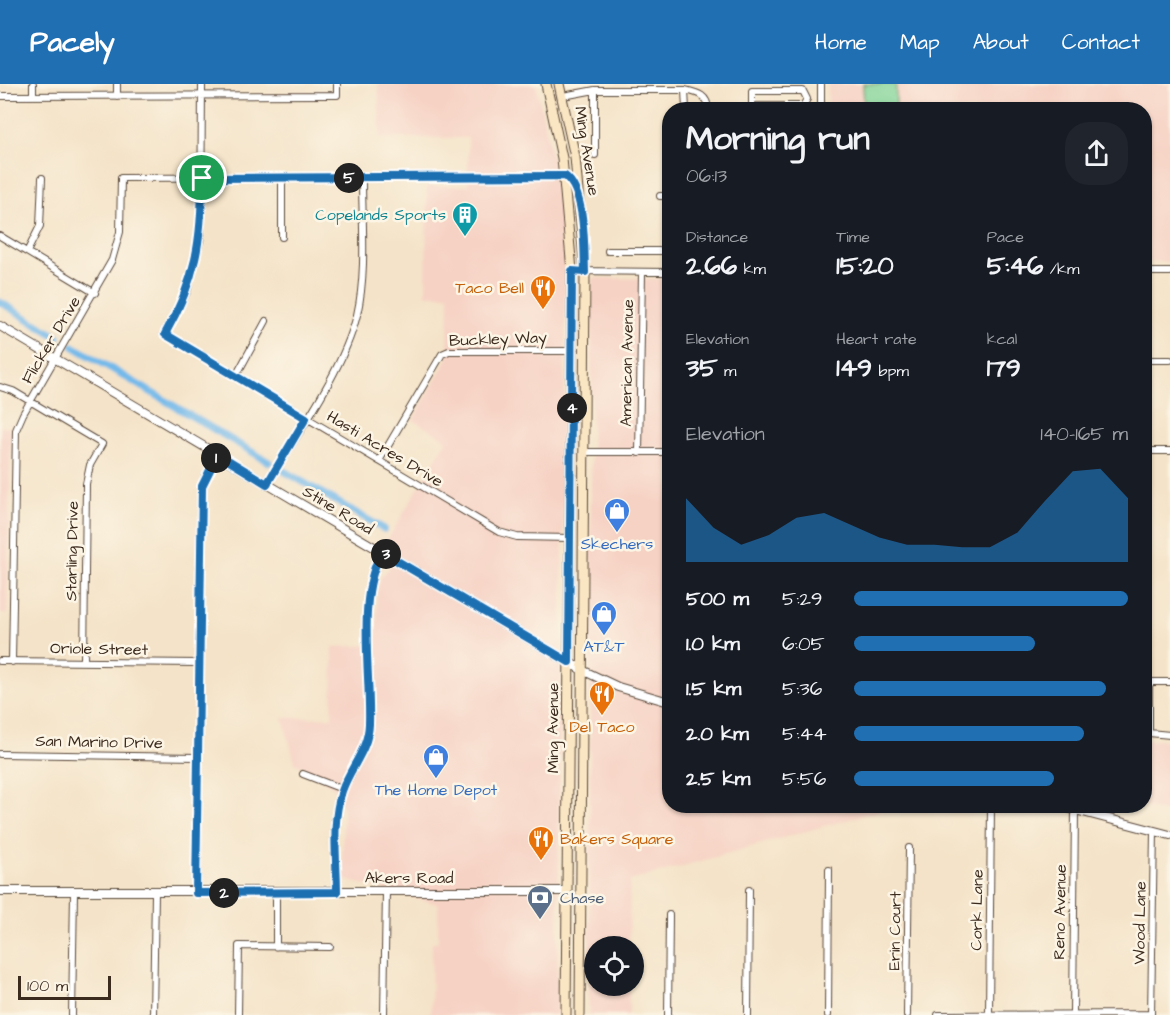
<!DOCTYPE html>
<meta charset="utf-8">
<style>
body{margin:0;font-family:"Architects Daughter",sans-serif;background:#20242c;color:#f1f3f6;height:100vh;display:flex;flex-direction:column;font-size:22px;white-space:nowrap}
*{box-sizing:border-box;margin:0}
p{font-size:20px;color:#9ea1a6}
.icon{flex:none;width:33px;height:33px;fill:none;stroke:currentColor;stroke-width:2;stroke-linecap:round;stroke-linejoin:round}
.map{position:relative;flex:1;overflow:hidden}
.side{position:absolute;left:662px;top:18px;width:490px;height:711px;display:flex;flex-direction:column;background:#171b24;border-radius:24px;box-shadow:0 2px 4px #0004}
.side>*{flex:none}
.buttons{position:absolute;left:584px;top:852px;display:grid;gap:12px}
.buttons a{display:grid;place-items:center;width:60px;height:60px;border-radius:50%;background:#171b24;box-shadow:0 2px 4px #0004;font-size:30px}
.scale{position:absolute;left:18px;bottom:15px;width:93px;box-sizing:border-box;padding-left:6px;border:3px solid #3b2a1e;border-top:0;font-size:16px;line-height:21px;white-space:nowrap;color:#3b2a1e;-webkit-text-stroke:4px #fcf5e5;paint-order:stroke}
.pin{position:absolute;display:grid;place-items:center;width:51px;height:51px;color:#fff;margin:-26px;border:3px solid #fff;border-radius:50%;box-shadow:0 2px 6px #0007}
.km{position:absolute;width:30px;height:30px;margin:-15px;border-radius:50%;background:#222;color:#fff;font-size:16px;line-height:30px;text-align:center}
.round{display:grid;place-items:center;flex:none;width:63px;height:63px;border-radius:24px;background:#20242c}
.summary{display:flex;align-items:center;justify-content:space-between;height:102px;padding:0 24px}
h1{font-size:33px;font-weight:800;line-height:45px}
.stats{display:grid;grid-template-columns:repeat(3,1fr);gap:9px;height:102px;padding:6px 24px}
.stats div{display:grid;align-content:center}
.stats b{font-size:26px;font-weight:800}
.stats small{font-size:16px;font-weight:400}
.stats p{font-size:16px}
.chart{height:168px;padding:12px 24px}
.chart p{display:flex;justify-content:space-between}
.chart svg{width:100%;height:108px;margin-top:6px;fill:#1f6fb2;opacity:.7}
ul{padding:0 24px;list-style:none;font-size:20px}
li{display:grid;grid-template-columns:96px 72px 1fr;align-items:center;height:45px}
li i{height:15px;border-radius:8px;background:#1f6fb2}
header{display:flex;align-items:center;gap:36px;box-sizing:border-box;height:84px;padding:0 30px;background:#1f6fb2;color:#fff}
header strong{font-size:28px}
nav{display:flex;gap:33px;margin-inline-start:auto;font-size:21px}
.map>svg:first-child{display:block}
.built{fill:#f6d2c4}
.green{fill:#7ed397;stroke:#5c7e5a;stroke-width:1.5}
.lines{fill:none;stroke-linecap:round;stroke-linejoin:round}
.canal{stroke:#73b9ea;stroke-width:7}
.minor-casing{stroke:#574638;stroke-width:8}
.tertiary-casing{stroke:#574638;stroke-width:10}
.secondary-casing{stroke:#574638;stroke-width:11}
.minor{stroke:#fff;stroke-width:6}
.tertiary{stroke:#fff;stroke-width:8}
.secondary{stroke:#fbe6c3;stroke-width:9}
.route-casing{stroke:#fff;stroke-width:12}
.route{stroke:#1f6fb2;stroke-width:8}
.labels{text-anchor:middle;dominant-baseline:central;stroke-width:5;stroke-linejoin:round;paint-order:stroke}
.street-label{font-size:16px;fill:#3b2a1e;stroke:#fcf5e5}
.culture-label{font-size:16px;fill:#0d838f;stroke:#fcf5e5;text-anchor:end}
.food-label{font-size:16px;fill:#c56008;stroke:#fcf5e5;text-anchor:end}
.shop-label{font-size:16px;fill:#366cbe;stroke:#fcf5e5}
.service-label{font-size:16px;fill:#4e5e75;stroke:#fcf5e5;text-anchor:start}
</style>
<header>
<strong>Pacely</strong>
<nav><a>Home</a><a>Map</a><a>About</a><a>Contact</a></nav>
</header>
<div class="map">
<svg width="1170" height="931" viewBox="0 0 1170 931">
<rect width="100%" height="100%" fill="#fcf5e5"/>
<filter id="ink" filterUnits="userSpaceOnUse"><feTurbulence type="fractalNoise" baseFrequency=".0167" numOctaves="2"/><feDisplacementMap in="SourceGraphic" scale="12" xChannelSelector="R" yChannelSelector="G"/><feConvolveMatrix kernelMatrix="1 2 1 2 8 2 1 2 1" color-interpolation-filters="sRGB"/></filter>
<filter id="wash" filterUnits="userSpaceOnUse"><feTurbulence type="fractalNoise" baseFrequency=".008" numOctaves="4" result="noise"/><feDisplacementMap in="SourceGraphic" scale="24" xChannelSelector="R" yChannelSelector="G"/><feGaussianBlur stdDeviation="1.35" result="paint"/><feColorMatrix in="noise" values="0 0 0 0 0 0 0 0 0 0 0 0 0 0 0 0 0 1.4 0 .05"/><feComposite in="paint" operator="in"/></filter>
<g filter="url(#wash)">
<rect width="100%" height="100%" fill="#f4e3c8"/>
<!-- built -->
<path class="built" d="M378 0H536L562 121 566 197 557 931H431L432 858H438V820L342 795 343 726 335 704 295 679 283 634 332 633 333 563 377 561V508L381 493 390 483 385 460 447 356 413 336 448 274 449 211H426L427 102H468V54H380Z
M828 0H1170V178H1145L1144 26H828Z
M592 194 669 195V722H896L630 797 629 862H594V902H629V931H589Z
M0 343H11L7 530H0Z
M1145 656H1170V730L1140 722H1144Z"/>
<!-- green -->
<path class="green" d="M863 0H896V25H864Z"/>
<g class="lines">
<!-- canal -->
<path class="canal" d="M0 218 58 253
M73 262 269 378
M284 387 384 445"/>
</g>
</g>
<g filter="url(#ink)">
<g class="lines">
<defs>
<path id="minor" d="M33 0V12
M117 0V12
M202 0 201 153 187 208 165 250 499 448 517 453 570 454
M595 6V71
M0 12 337 11V0
M563 12 595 6H685
M752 22H803L807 15 803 7H752V26
M686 26 685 6C698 9 708 11 708 26
M821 26V0
M282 94V153
M660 112H669
M0 152 95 209
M608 167H669
M27 168 40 142 42 94
M572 187 669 188
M1144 188H1170
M1151 276H1170
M236 292 266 237
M0 303 13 307 102 360 90 381 86 400 84 578
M1144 367H1170
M584 368H669
M639 369 642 189
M379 377 442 270 449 267H571
M267 400C297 350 343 287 357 231 367 187 362 139 362 94
M0 577 199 579
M12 578 16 346 23 330 112 176 120 148 121 94 565 92
M1170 598H1151L1149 602V649L1170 651
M0 670 198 673
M303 690 342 705
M337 808C337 779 331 744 339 716 347 689 368 670 369 640 371 590 357 511 382 468
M197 809 201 411 205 393 218 371
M276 863V808
M989 930 991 722
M1073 930 1075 725
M72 931 74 808
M153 931 155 809
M238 931 239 862 330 863
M384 931 386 807
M668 931 669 831
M748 931 749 806
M828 931 829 786
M907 931 909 764
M938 931 1151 930
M1151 931 1154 747"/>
<path id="tertiary" d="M0 242 582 586 618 603 669 618
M1060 722 1170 751
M0 807H567"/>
<path id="secondary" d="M546 0 562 74 572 187 566 931
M559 0 575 73 585 188 580 931"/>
</defs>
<!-- minor casing -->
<use href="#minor" class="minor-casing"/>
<!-- tertiary casing -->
<use href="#tertiary" class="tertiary-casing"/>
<!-- secondary casing -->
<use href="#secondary" class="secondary-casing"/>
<!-- minor -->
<use href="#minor" class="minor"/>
<!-- tertiary -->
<use href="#tertiary" class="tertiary"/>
<!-- secondary -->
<use href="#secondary" class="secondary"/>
</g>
</g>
<g class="lines" filter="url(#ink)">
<defs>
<path id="route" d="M565 92C586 107 584 164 585 188L572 187 569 578 382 468C356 511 371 590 369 640 368 667 350 683 342 707 331 738 337 776 337 808L196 809 202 402 218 370 267 400 306 334 165 250C196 196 202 156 202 94Z"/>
</defs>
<!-- route casing -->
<use href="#route" class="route-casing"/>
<!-- route -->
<use href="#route" class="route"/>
</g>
<!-- icons -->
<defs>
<symbol id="building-pin" viewBox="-11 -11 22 30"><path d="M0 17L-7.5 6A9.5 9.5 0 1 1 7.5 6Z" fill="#0f9aa8" stroke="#fcf5e5"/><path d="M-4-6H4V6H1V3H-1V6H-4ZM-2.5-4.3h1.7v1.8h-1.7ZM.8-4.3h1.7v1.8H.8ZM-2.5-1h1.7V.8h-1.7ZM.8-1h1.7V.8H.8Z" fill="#fff"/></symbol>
<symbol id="restaurant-pin" viewBox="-11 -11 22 30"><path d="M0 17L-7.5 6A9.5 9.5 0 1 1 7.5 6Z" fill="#e8710a" stroke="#fcf5e5"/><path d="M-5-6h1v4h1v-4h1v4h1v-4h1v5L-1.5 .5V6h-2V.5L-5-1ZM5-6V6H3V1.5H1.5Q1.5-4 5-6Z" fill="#fff"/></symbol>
<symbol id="shop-pin" viewBox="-11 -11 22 30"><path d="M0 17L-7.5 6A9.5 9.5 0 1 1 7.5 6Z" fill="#3f7fe0" stroke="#fcf5e5"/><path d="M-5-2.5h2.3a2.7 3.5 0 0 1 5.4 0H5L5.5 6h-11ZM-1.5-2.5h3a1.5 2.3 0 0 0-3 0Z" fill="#fff"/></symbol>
<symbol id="bank-pin" viewBox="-11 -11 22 30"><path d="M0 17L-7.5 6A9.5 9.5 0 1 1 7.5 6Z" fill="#5c6f8a" stroke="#fcf5e5"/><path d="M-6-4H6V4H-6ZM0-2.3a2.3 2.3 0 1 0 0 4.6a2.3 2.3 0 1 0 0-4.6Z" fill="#fff"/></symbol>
</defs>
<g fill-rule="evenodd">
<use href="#building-pin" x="450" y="116" width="30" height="40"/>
<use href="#restaurant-pin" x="528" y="189" width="30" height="40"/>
<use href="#shop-pin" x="602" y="412" width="30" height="40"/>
<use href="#shop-pin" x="589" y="515" width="30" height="40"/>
<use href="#restaurant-pin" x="587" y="595" width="30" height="40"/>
<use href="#shop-pin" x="421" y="658" width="30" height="40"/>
<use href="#restaurant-pin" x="526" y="740" width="30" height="40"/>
<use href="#bank-pin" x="525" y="799" width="30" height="40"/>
</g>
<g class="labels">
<!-- street labels -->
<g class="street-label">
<text transform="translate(587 67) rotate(81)">Ming Avenue</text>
<text transform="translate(498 255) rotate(-2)">Buckley Way</text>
<text transform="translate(51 256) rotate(-59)">Flicker Drive</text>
<text transform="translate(627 279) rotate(-89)">American Avenue</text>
<text transform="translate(385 365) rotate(31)">Hasti Acres Drive</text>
<text transform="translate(338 426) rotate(31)">Stine Road</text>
<text transform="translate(72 467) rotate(-89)">Starling Drive</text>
<text transform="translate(99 565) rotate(1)">Oriole Street</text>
<text transform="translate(553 644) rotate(-90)">Ming Avenue</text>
<text transform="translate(99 658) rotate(1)">San Marino Drive</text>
<text x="409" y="794">Akers Road</text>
<text transform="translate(977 826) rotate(-89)">Cork Lane</text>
<text transform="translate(1060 828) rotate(-89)">Reno Avenue</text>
<text transform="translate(1140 839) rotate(-89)">Wood Lane</text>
<text transform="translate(895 847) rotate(-89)">Erin Court</text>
</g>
<!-- culture labels -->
<g class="culture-label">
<text x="446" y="131">Copelands Sports</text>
</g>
<!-- food labels -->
<g class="food-label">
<text x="524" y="204">Taco Bell</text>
<text x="602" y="643" text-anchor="middle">Del Taco</text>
<text x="560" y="755" text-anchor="start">Bakers Square</text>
</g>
<!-- shop labels -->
<g class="shop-label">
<text x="617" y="460">Skechers</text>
<text x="604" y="563">AT&amp;T</text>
<text x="436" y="706">The Home Depot</text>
</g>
<!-- service labels -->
<g class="service-label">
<text x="560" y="814">Chase</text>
</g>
</g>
</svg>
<div class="buttons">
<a><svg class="icon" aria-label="locate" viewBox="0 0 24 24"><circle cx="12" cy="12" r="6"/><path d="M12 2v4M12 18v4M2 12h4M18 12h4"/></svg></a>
</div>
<div class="scale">100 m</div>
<div class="pin" style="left:202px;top:94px;background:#1e9e55"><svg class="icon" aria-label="arrive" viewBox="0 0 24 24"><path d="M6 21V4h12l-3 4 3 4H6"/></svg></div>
<b class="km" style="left:216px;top:374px">1</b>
<b class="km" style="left:224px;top:809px">2</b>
<b class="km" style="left:386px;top:470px">3</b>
<b class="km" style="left:572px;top:324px">4</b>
<b class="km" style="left:349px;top:94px">5</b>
<section class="side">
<div class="summary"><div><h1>Morning run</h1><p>06:13</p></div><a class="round"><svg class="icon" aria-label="share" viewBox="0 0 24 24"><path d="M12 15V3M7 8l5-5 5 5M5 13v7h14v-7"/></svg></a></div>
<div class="stats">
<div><p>Distance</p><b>2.66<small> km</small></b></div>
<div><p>Time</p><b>15:20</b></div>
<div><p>Pace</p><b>5:46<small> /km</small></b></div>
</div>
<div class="stats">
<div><p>Elevation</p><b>35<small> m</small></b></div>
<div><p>Heart rate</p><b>149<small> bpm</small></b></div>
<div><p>kcal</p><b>179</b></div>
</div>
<div class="chart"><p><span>Elevation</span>140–165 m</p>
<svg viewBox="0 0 160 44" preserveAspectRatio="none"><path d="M0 44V18L10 30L20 37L30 33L40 26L50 24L60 29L70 34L80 37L90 37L100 38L110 38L120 32L130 19L140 7L150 6L160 18V44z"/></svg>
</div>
<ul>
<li><b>500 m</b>5:29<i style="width:100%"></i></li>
<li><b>1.0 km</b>6:05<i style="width:66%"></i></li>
<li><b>1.5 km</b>5:36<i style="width:92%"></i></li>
<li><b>2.0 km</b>5:44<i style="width:84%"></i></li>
<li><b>2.5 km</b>5:56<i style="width:73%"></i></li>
</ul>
</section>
</div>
